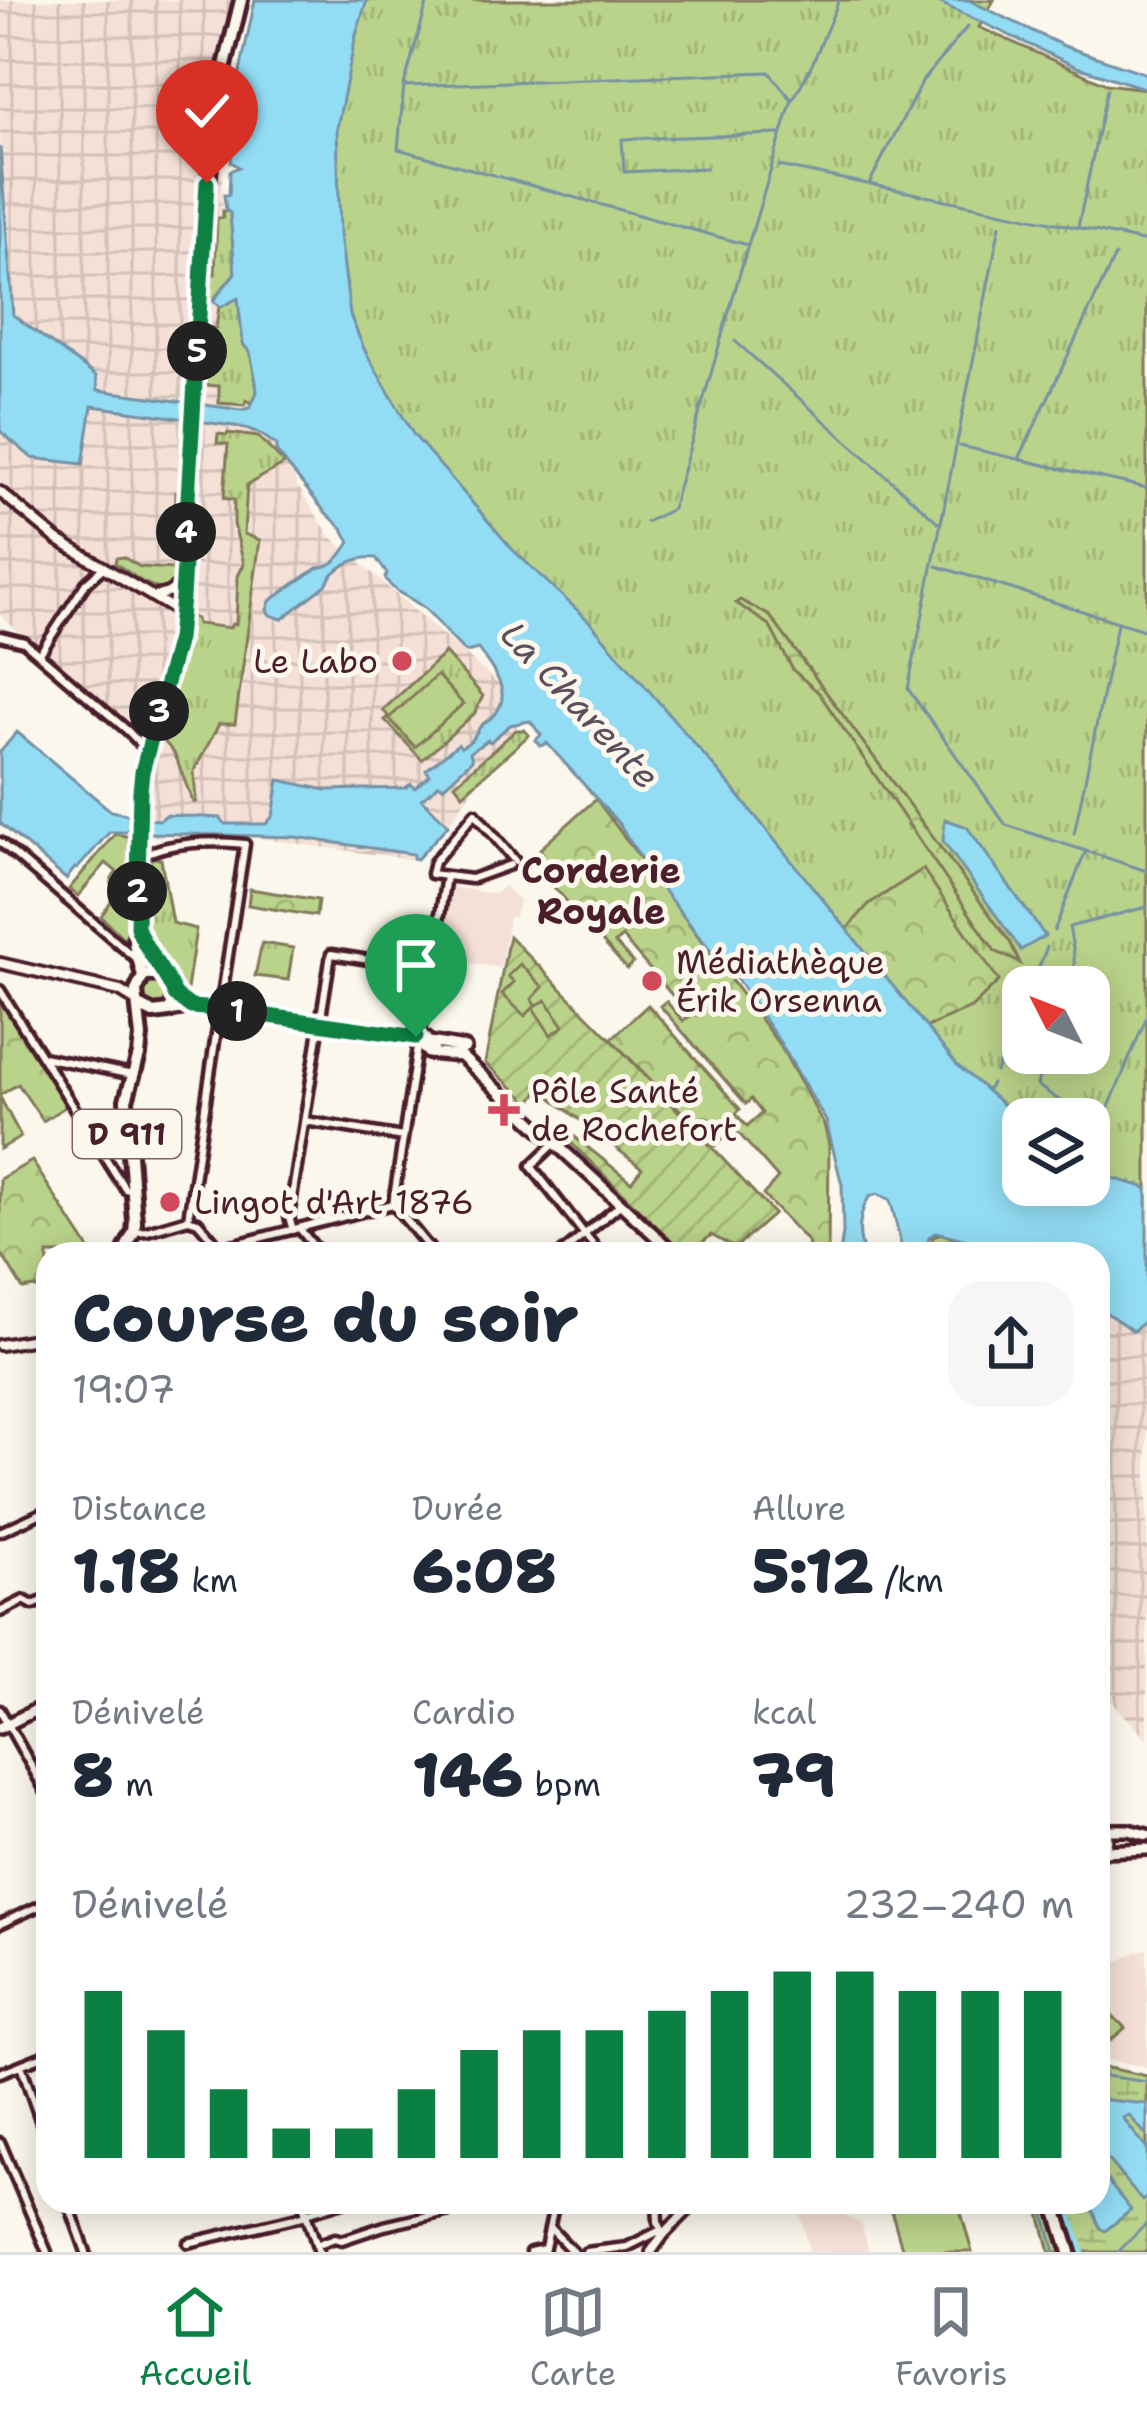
<!DOCTYPE html>
<html lang="fr">
<meta charset="utf-8">
<style>
body{margin:0;font-family:"Shantell Sans",sans-serif;background:#f6f6f7;color:#1f2937;height:100vh;display:flex;flex-direction:column;font-size:45px;white-space:nowrap}
*{box-sizing:border-box;margin:0}
p{font-size:39px;color:#747a83}
.icon{flex:none;width:66px;height:66px;fill:none;stroke:currentColor;stroke-width:2;stroke-linecap:round;stroke-linejoin:round}
.map{position:relative;flex:1;overflow:hidden}
.sheet{position:absolute;left:36px;top:1242px;width:1074px;height:972px;display:flex;flex-direction:column;background:#fff;border-radius:36px;box-shadow:0 6px 30px #0003}
.sheet>*{flex:none}
.needle{width:78px;rotate:312deg}
.buttons{position:absolute;left:1002px;top:966px;display:grid;gap:24px}
.buttons a{display:grid;place-items:center;width:108px;height:108px;border-radius:24px;background:#fff;box-shadow:0 6px 30px #0003;font-size:60px}
.pin{position:absolute;display:grid;place-items:center;width:102px;height:102px;color:#fff;margin:-123px -51px;border-radius:50% 50% 50% 0;rotate:-45deg;box-shadow:0 0 12px #0007}
.pin .icon{rotate:45deg}
.km{position:absolute;width:60px;height:60px;margin:-30px;border-radius:50%;background:#222;color:#fff;font-size:33px;line-height:60px;text-align:center}
.round{display:grid;place-items:center;flex:none;width:126px;height:126px;border-radius:36px;background:#f6f6f7}
.head{display:flex;align-items:center;justify-content:space-between;height:204px;padding:0 36px}
h1{font-size:66px;font-weight:800;line-height:90px}
.stats{display:grid;grid-template-columns:repeat(3,1fr);gap:18px;height:204px;padding:12px 36px}
.stats div{display:grid;align-content:center}
.stats b{font-size:60px;font-weight:800}
.stats small{font-size:33px;font-weight:400}
.stats p{font-size:33px}
.chart{height:336px;padding:24px 36px}
.chart p{display:flex;justify-content:space-between}
.chart svg{width:100%;height:216px;margin-top:12px;stroke:#0b8043;stroke-width:6}
.menu{display:flex;justify-content:space-around;align-items:center;height:168px;border-top:3px solid #e0e1e3;background:#fff;font-size:33px;color:#747a83}
.menu a{display:grid;justify-items:center;gap:6px}
.menu .selected{color:#0b8043}
.map>svg:first-child{display:block}
.built{fill:#f4e0d6}
.industrial{fill:url(#industrial-grid)}
.grass{fill:url(#grass-tufts);stroke:#82795a;stroke-width:3;fill-rule:evenodd}
.forest{fill:url(#forest-crowns);stroke:#82795a;stroke-width:3}
.wetland{fill:url(#wetland-marsh);stroke:#82795a;stroke-width:3}
.garden{fill:url(#garden-furrows);stroke:#82795a;stroke-width:3}
.pitch{fill:#bad38a;stroke:#82795a;stroke-width:3}
.water{fill:#93ddf4;stroke:#7691a4;stroke-width:3}
.lines{fill:none;stroke-linecap:round;stroke-linejoin:round}
.stream{stroke:#7691a4;stroke-width:3}
.canal{stroke:#93ddf4;stroke-width:6}
.minor-casing{stroke:#4a1f2b;stroke-width:15}
.tertiary-casing{stroke:#4a1f2b;stroke-width:16}
.secondary-casing{stroke:#4a1f2b;stroke-width:18}
.primary-casing{stroke:#4a1f2b;stroke-width:20}
.minor{stroke:#fbf7ec;stroke-width:6}
.tertiary{stroke:#fbf7ec;stroke-width:8}
.secondary{stroke:#fbf7ec;stroke-width:9}
.primary{stroke:#fbf7ec;stroke-width:10}
.route-casing{stroke:#fff;stroke-width:24}
.route{stroke:#0b8043;stroke-width:15}
.poi-dot{fill:#d1495b;stroke:#fbf7ec;stroke-width:4.5}
.labels{text-anchor:middle;dominant-baseline:central;stroke-width:10;stroke-linejoin:round;paint-order:stroke}
.shield{fill:#fbf7ec;stroke:#7f6065;stroke-width:3}
.shield-label{font-size:30px;font-weight:bold;fill:#4a1f2b}
.poi-label{font-size:33px;fill:#4a1f2b;stroke:#fbf7ec;text-anchor:start}
.water-label{font-size:36px;font-style:italic;fill:#5c4e5d;stroke:#fbf7ec}
.neighbourhood-label{font-size:36px;font-weight:bold;fill:#4a1f2b;stroke:#fbf7ec}
</style>
<div class="map">
<svg width="1147" height="2252" viewBox="0 0 1147 2252">
<defs>
<pattern id="industrial-grid" width="8" height="8" patternUnits="userSpaceOnUse" patternTransform="scale(3)"><rect width="8" height="8" fill="#f4e0d6"/><path d="M0 4h8M4 0v8" fill="none" stroke="#d3c0b8"/></pattern>
<pattern id="grass-tufts" width="24" height="20" patternUnits="userSpaceOnUse" patternTransform="scale(3)"><rect width="24" height="20" fill="#bad38a"/><path d="M3 7l-1-3M5 7V3M7 7l1-3M15 17l-1-3M17 17v-4M19 17l1-3" fill="none" stroke="#a1b577"/></pattern>
<pattern id="forest-crowns" width="20" height="18" patternUnits="userSpaceOnUse" patternTransform="scale(3)"><rect width="20" height="18" fill="#bad38a"/><path d="M2 6a3 3 0 1 1 6 0M12 15a3 3 0 1 1 6 0" fill="none" stroke="#a1b577"/></pattern>
<pattern id="wetland-marsh" width="20" height="14" patternUnits="userSpaceOnUse" patternTransform="scale(3)"><rect width="20" height="14" fill="#bad38a"/><path d="M1 5h8M5 5V1M11 12h8M15 12V8" fill="none" stroke="#a1b577"/></pattern>
<pattern id="garden-furrows" width="10" height="10" patternUnits="userSpaceOnUse" patternTransform="scale(3)"><rect width="10" height="10" fill="#bad38a"/><path d="M-1 1l2-2M0 10L10 0M9 11l2-2" fill="none" stroke="#a1b577"/></pattern>
</defs>
<rect width="100%" height="100%" fill="#fbf7ec"/>
<filter id="ink" filterUnits="userSpaceOnUse"><feTurbulence type="fractalNoise" baseFrequency=".00833" numOctaves="2"/><feDisplacementMap in="SourceGraphic" scale="24" xChannelSelector="R" yChannelSelector="G"/><feConvolveMatrix kernelMatrix="1 2 1 2 8 2 1 2 1" color-interpolation-filters="sRGB"/></filter>
<g filter="url(#ink)">
<!-- built -->
<path class="built" d="M504 886 519 900 515 917H509L500 968 440 958 451 887 495 894Z
M1098 1949 1114 1964 1136 1952 1147 1949V2067L1098 2058Z
M815 2209 818 2215 835 2209 862 2225 869 2252H810L800 2213Z"/>
<!-- industrial -->
<path class="industrial" d="M0 0H244L221 144 227 360 281 428 296 484 330 536 528 710 450 822 414 860 250 837 141 836 148 783 155 759 145 742 128 731 0 615Z
M1098 1307 1133 1330 1147 1319V1739L1098 1687V1632L1107 1624 1098 1611Z"/>
<!-- grass -->
<path class="grass" d="M353 0H994L979 27 1106 84 1147 89V1206L1089 1185V1119H1023V1143L502 573 344 343 318 226ZM1023 987H1089V1053H1023Z
M223 211 230 212 235 273 213 300H206L207 274H215L217 218H223Z
M238 297 243 344 250 352 256 382 257 392 253 403 246 400 245 405 219 403V386L201 385 203 327 216 328 219 307Z
M228 433 258 437 285 464 247 485 244 534 260 540 235 724H219L194 771 196 802H193L174 753 163 740V734L191 617 196 619 197 624 230 628 232 624H236L238 576 244 564 234 524V500L224 498 228 444 217 443 218 434 227 435Z
M176 492H179L181 496 176 572 172 583 161 590 142 582 115 563 116 558 123 557 140 567 173 569Z
M445 653 483 696 474 714 422 760 385 720 388 716 383 710Z
M516 730H524L529 735 463 794 455 784Z
M115 834 131 837 130 932 123 938 101 916 111 902 112 878 117 872 106 863 78 896 69 889Z
M149 857 161 859 172 923 196 929 186 996 145 933 146 885 153 877Z
M262 943 293 948 288 980 255 976Z
M140 994a15 15 0 1 1 30 0a15 15 0 1 1-30 0Z
M940 1233 965 1242 976 1254H933L932 1238Z"/>
<!-- forest -->
<path class="forest" d="M740 600 770 616 1010 942 1020 963 995 951 819 693 793 670 769 625 736 603Z
M596 799 781 1047 824 1125 829 1145 828 1254H800L809 1247 808 1242 763 1195 778 1178 735 1129 715 1146 611 1039 648 1005 740 1109 736 1114 747 1126 762 1113 751 1099 746 1104 660 1006 666 1001 683 1021 690 1016 622 937 615 943 633 963 627 969 545 877 552 871 540 857 543 854 540 849Z
M923 869 999 981 971 1008 925 1028 846 930 869 904Z
M250 889 318 900 316 916 248 905Z
M0 998 68 1105 43 1121 18 1084 0 1095Z
M0 1097 21 1137 0 1149Z
M32 1161 91 1252 86 1254H48V1293L34 1287 23 1289 0 1251V1179Z
M1098 2003C1106 2014 1117 2018 1125 2028L1098 2051Z"/>
<!-- wetland -->
<path class="wetland" d="M1098 2066 1147 2076V2252H1050L1037 2202H1098Z"/>
<!-- garden -->
<path class="garden" d="M509 936 611 1039 774 1214 735 1248 711 1235 689 1254H685L558 1130 561 1126 631 1182 642 1168 540 1089 530 1103 485 1063Z"/>
<!-- pitch -->
<path class="pitch" d="M437 675 463 704 415 747 389 718Z
M520 964 543 987 532 999 535 1006 546 1000 564 1026 551 1035 533 1008 525 1016 502 994 514 982 508 976Z
M889 2202H958L972 2252H903Z"/>
<!-- water -->
<path class="water" d="M255 0H367L356 35 337 128 340 234 350 315 365 351 413 434 513 550 591 623 735 791 957 1065 1023 1122V1185H1089V1164L1109 1177 1147 1188V1319L1133 1331 1098 1307V1254H1005L993 1245 977 1254 967 1240 937 1232 929 1237 925 1254H903L892 1206 889 1199 877 1194 869 1197C859 1213 856 1237 865 1254H840L843 1233 842 1185 826 1121 781 1044 736 978 711 951 652 876 619 824 547 743 541 746 536 740 541 735 530 721 510 725 490 742 488 740 470 752 472 760 443 787 439 784 422 799 448 825 417 859 413 858V854L295 837 150 833 147 827H142L143 819 160 820 166 815 221 818 225 824H266L273 816 279 780 326 790 405 788 411 784 415 788 430 775 426 770 458 744 461 747C473 742 474 735 480 727 485 721 492 718 496 713 513 690 491 668 478 649L466 652C450 639 439 621 424 608 410 596 395 595 385 578L387 574 376 558C357 556 334 566 326 585L282 619 270 615 267 610 270 601 317 568C334 567 342 555 350 542L343 529 325 512 276 451V445C247 422 237 428 205 422 167 416 130 411 92 406L83 464 32 458 0 431V147L13 315 96 376 98 390 241 410 250 408 257 392 256 382 250 352 243 344 238 298 221 307 213 301 235 273 230 213 226 210 224 195H229L230 171 239 167 231 162 234 101Z
M934 0H968L1064 46 1147 74V89L1077 67Z
M17 732 111 811 126 814 130 817 131 827 125 832H110L106 836 77 869 75 868 66 879 0 823V752Z
M945 819 967 827 1045 936 1021 950 943 841Z
M1098 2099 1147 2104V2136L1129 2115 1123 2118 1147 2149V2197L1142 2201 1098 2148Z
M1098 2169 1131 2210 1105 2231 1100 2228 1090 2202H1098Z"/>
<g class="lines">
<!-- stream -->
<path class="stream" d="M968 26 923 80 869 184 1147 242
M404 85 428 0
M793 99 811 67 839 0
M779 166 867 184
M706 168 624 172 622 139 779 134
M1000 225 908 689 1006 825 1147 871
M1078 227 1107 89
M735 341 940 524
M960 446 1147 488
M1019 459 1115 256
M646 522 672 509 748 245 398 149 404 86 769 72 792 100 748 245
M937 566 1147 631
M1074 834 1117 624
M1054 931 1085 853
M1031 987 1047 947
M1070 987C1078 966 1073 948 1069 927L1147 907
M1046 1053 1037 1085 1070 1108 1104 1119 1147 1016
M996 1072 1023 1006
M987 1091 991 1083
M1098 2075 1147 2082
M1041 2202 1055 2252
M1118 2252 1147 2223"/>
<!-- canal -->
<path class="canal" d="M1066 2202 1082 2252"/>
<defs>
<path id="minor" d="M0 636 24 642 128 731 146 750
M39 655 86 583 104 567
M0 842 134 957
M139 857C167 842 213 840 245 844L188 1219
M510 865 471 879 431 874 434 862 475 813 515 861
M0 990 125 1189 131 1190
M417 1034 423 1022 446 876
M43 1057 133 1075
M305 1121 403 1137
M555 1143 531 1166 600 1254
M393 1204 418 1041
M393 1204 434 1254
M188 1219 198 1222 225 1254
M300 1229 320 1254
M293 1230 289 1217 331 954 432 970
M134 1232 147 1231 188 1219
M220 1248 393 1204
M561 1254 621 1204
M0 1532 48 1510
M0 1612 24 1600 33 1605 48 1599
M0 1710 48 1796
M0 1924 48 1902
M21 2065 48 2143
M0 2073 48 2054
M0 2142 47 2252
M68 2202 86 2252
M302 2202 319 2252
M306 2213 343 2202
M550 2228 573 2252
M188 2243 307 2215
M316 2245 335 2238 342 2240 384 2226 459 2209
M530 2252 544 2249
M544 2252 555 2202
M586 2252 627 2247 657 2232 664 2234 658 2222 657 2202"/>
<path id="tertiary" d="M0 492 58 540 180 613
M154 597 168 593 181 584
M0 963 120 991 136 1001
M0 1345 48 1337
M651 2252 664 2234 696 2202"/>
<path id="secondary" d="M169 1011 191 1007 220 1009 416 1036
M426 1038 428 1042 423 1048 430 1053 434 1046 428 1042
M430 1042 465 1048
M428 1053 461 1056
M462 1057 675 1254
M0 1728 48 1704
M1098 1823C1108 1831 1110 1841 1102 1851
M1105 1830H1128L1147 1835
M1103 1851 1147 1849"/>
<path id="primary" d="M138 930 143 943 164 977
M143 976 134 943 137 927V841L142 772 178 639 211 148 223 74 241 0
M123 1254 134 1232 135 1222 126 1100 139 1055 141 1037 136 991 143 976C167 969 183 989 169 1011L153 1013 139 1006
M1054 2202 1070 2252"/>
</defs>
<!-- minor casing -->
<use href="#minor" class="minor-casing"/>
<!-- tertiary casing -->
<use href="#tertiary" class="tertiary-casing"/>
<!-- secondary casing -->
<use href="#secondary" class="secondary-casing"/>
<!-- primary casing -->
<use href="#primary" class="primary-casing"/>
<!-- minor -->
<use href="#minor" class="minor"/>
<!-- tertiary -->
<use href="#tertiary" class="tertiary"/>
<!-- secondary -->
<use href="#secondary" class="secondary"/>
<!-- primary -->
<use href="#primary" class="primary"/>
</g>
</g>
<g class="lines" filter="url(#ink)">
<defs>
<path id="route" d="M207 183 182 598 178 639 142 772 140 791 137 927C146 953 167 973 175 995L191 1007 220 1009 416 1037"/>
</defs>
<!-- route casing -->
<use href="#route" class="route-casing"/>
<!-- route -->
<use href="#route" class="route"/>
</g>
<!-- markers -->
<g class="poi-dot">
<circle cx="402" cy="661" r="12"/>
<circle cx="652" cy="981" r="12"/>
<path d="M498 1092h12v12h12v12h-12v12h-12v-12h-12v-12h12z"/>
<circle cx="170" cy="1202" r="12"/>
</g>
<g class="labels">
<!-- shield labels -->
<rect class="shield" x="73" y="1110" width="108" height="48" rx="9"/>
<g class="shield-label">
<text x="127" y="1134">D 911</text>
</g>
<!-- poi labels -->
<g class="poi-label">
<text x="378" y="661" text-anchor="end">Le Labo</text>
<text x="676" y="962">Médiathèque<tspan x="676" dy="38">Érik Orsenna</tspan></text>
<text x="531" y="1091">Pôle Santé<tspan x="531" dy="38">de Rochefort</tspan></text>
<text x="194" y="1202">Lingot d'Art 1876</text>
</g>
<!-- water labels -->
<g class="water-label">
<text transform="translate(580 705) rotate(47)">La Charente</text>
</g>
<!-- neighbourhood labels -->
<g class="neighbourhood-label">
<text x="601" y="870">Corderie<tspan x="601" dy="41">Royale</tspan></text>
</g>
</g>
</svg>
<div class="buttons">
<a><svg class="needle" viewBox="-14 -14 28 28"><path d="M0-13l5 13h-10z" fill="#e53935"/><path d="M0 13l5-13h-10z" fill="#747a83"/></svg></a>
<a><svg class="icon" aria-label="layers" viewBox="0 0 24 24"><path d="M12 4l9 5-9 5-9-5zM3 14l9 5 9-5"/></svg></a>
</div>
<div class="pin" style="left:416px;top:1037px;background:#1e9e55"><svg class="icon" aria-label="arrive" viewBox="0 0 24 24"><path d="M6 21V4h12l-3 4 3 4H6"/></svg></div>
<div class="pin" style="left:207px;top:183px;background:#d93025"><svg class="icon" aria-label="check" viewBox="0 0 24 24"><path d="M5 12l5 5 9-10"/></svg></div>
<b class="km" style="left:237px;top:1011px">1</b>
<b class="km" style="left:137px;top:891px">2</b>
<b class="km" style="left:159px;top:711px">3</b>
<b class="km" style="left:186px;top:532px">4</b>
<b class="km" style="left:197px;top:351px">5</b>
<section class="sheet">
<div class="head"><div><h1>Course du soir</h1><p>19:07</p></div><a class="round"><svg class="icon" aria-label="share" viewBox="0 0 24 24"><path d="M12 15V3M7 8l5-5 5 5M5 13v7h14v-7"/></svg></a></div>
<div class="stats">
<div><p>Distance</p><b>1.18<small> km</small></b></div>
<div><p>Durée</p><b>6:08</b></div>
<div><p>Allure</p><b>5:12<small> /km</small></b></div>
</div>
<div class="stats">
<div><p>Dénivelé</p><b>8<small> m</small></b></div>
<div><p>Cardio</p><b>146<small> bpm</small></b></div>
<div><p>kcal</p><b>79</b></div>
</div>
<div class="chart"><p><span>Dénivelé</span>232–240 m</p>
<svg viewBox="0 0 160 44" preserveAspectRatio="none"><path d="M5 44V10M15 44V18M25 44V30M35 44V38M45 44V38M55 44V30M65 44V22M75 44V18M85 44V18M95 44V14M105 44V10M115 44V6M125 44V6M135 44V10M145 44V10M155 44V10"/></svg>
</div>
</section>
</div>
<nav class="menu">
<a class="selected"><svg class="icon" aria-label="home" viewBox="0 0 24 24"><path d="M3 11l9-7 9 7M6 9v11h12V9"/></svg>Accueil</a>
<a><svg class="icon" aria-label="map" viewBox="0 0 24 24"><path d="M3 6l6-2 6 2 6-2v14l-6 2-6-2-6 2zM9 4v14M15 6v14"/></svg>Carte</a>
<a><svg class="icon" aria-label="saved" viewBox="0 0 24 24"><path d="M7 4h10v16l-5-4-5 4z"/></svg>Favoris</a>
</nav>
